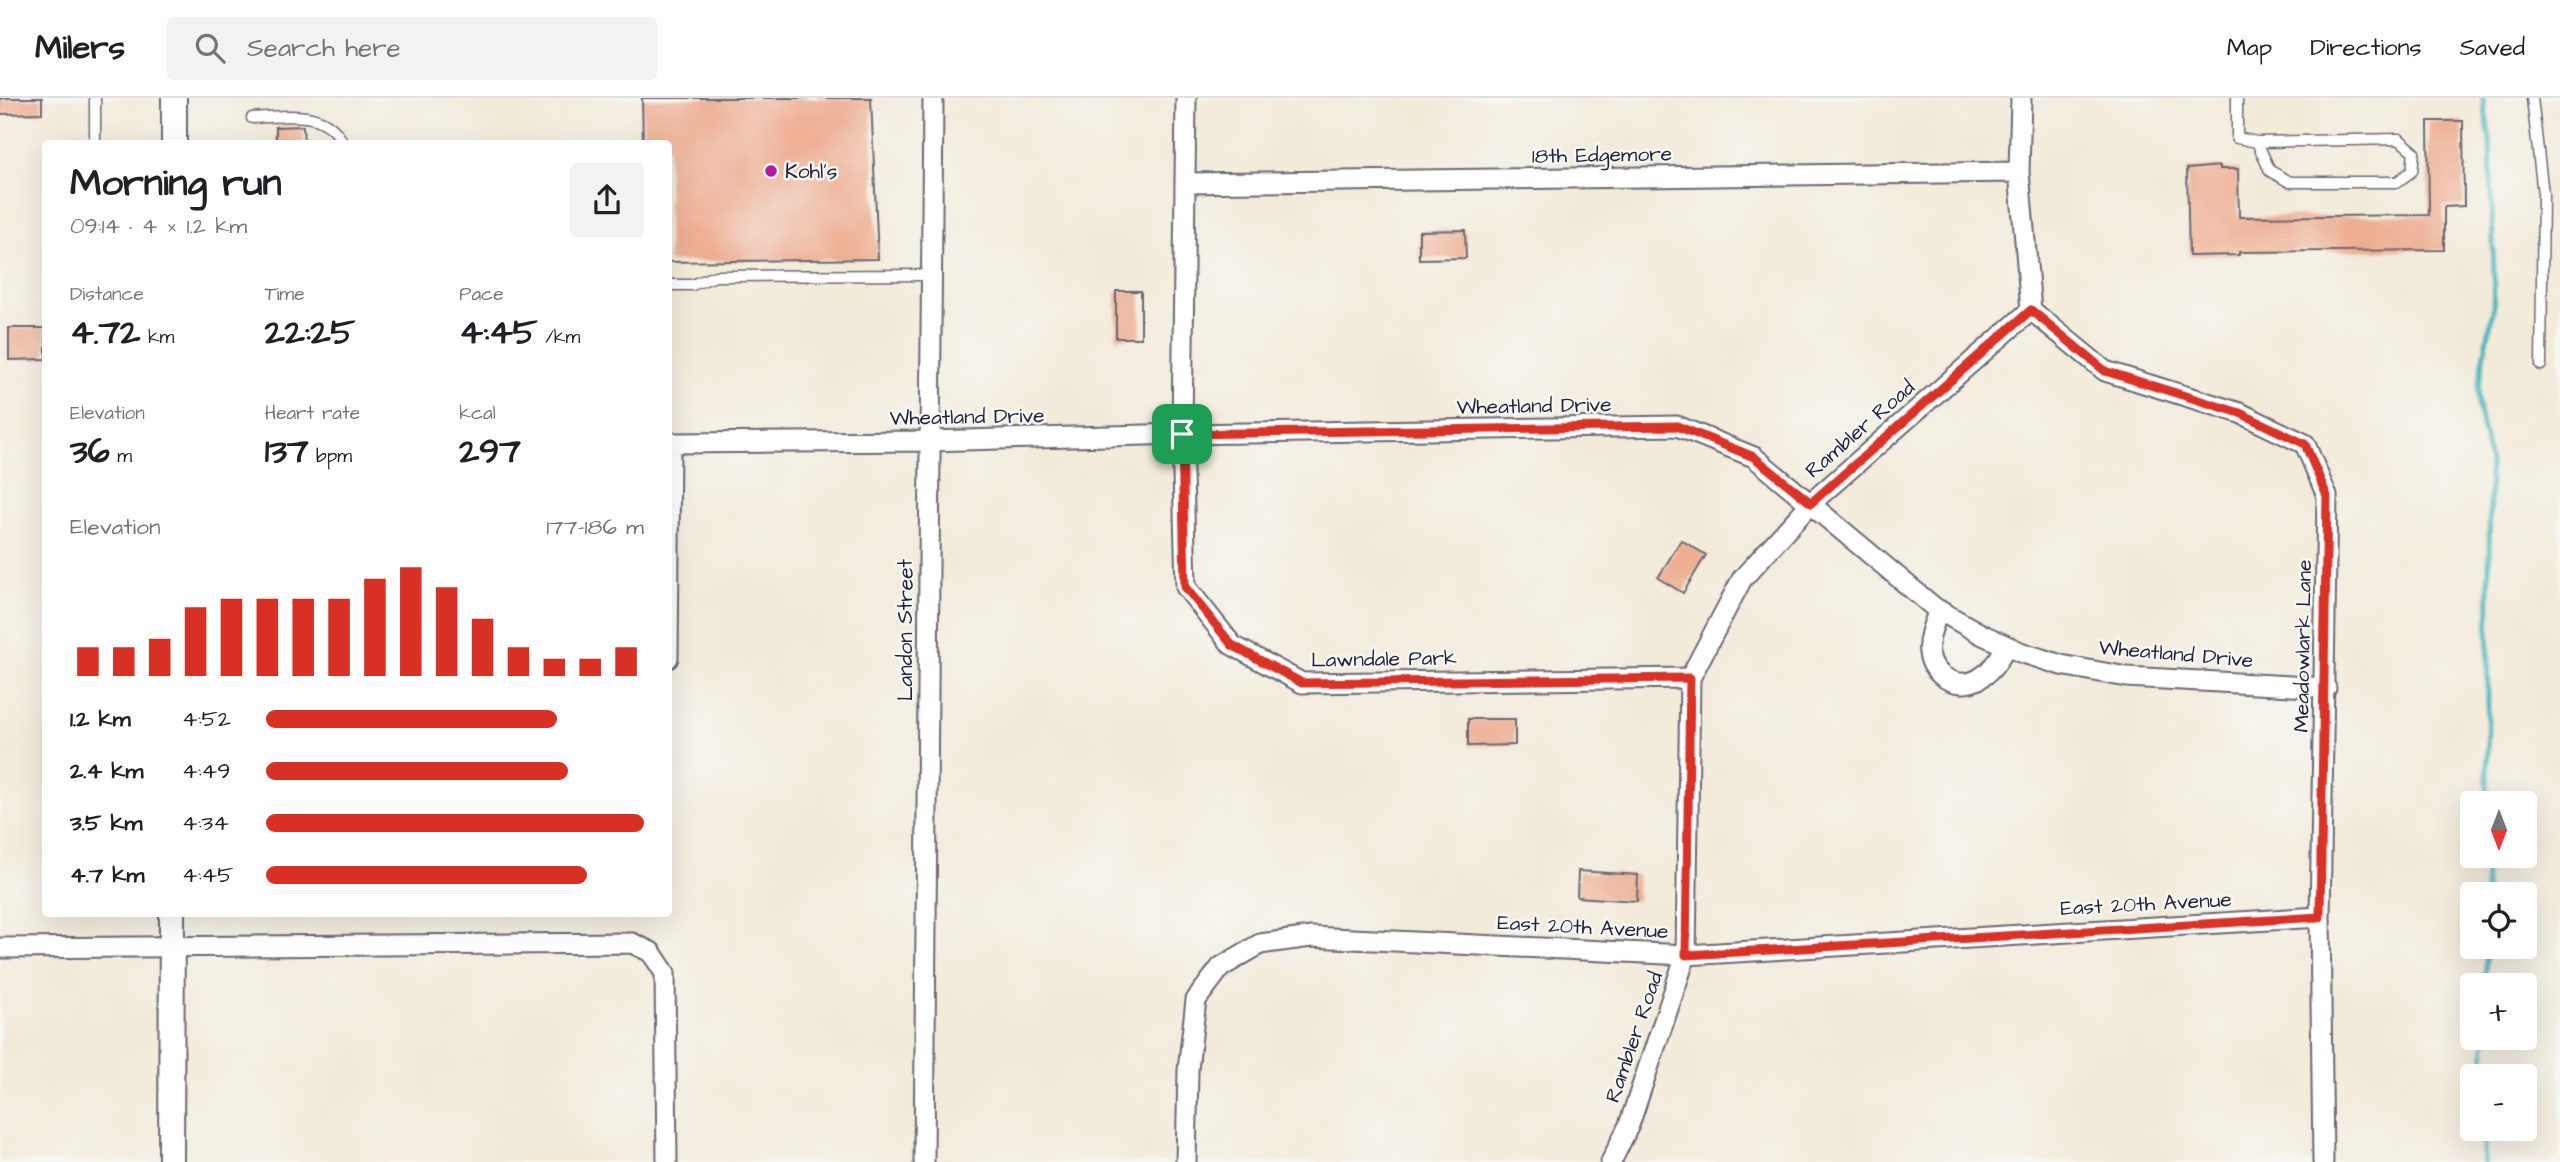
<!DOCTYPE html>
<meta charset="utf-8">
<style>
body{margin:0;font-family:"Architects Daughter",sans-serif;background:#f2f2f2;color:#202124;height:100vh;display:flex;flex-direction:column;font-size:26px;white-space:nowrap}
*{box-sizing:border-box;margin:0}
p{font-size:23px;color:#757577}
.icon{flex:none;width:38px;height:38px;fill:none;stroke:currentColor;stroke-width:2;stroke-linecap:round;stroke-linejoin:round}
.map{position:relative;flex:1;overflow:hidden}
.panel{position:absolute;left:42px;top:42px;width:630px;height:777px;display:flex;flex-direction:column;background:#fff;border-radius:7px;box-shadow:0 7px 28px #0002}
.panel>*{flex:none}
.needle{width:46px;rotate:180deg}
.fabs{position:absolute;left:2460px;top:693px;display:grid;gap:14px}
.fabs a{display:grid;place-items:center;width:77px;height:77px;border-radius:7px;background:#fff;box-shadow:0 7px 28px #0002;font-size:35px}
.pin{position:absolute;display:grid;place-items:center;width:60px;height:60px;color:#fff;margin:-30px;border-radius:14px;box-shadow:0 4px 10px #0006}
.round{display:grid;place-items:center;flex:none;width:74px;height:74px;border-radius:7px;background:#f2f2f2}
.summary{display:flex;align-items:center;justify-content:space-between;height:119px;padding:0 28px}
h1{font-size:38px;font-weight:700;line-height:52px}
.metrics{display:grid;grid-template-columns:repeat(3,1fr);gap:10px;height:119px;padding:7px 28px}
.metrics div{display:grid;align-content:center}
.metrics b{font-size:35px;font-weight:700}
.metrics small{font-size:19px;font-weight:400}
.metrics p{font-size:19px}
.chart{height:196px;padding:14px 28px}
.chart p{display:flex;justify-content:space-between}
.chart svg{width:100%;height:126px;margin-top:7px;stroke:#d93025;stroke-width:6}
ul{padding:0 28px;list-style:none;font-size:23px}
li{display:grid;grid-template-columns:112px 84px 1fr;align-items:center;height:52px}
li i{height:18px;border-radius:9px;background:#d93025}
header{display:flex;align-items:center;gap:42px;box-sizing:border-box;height:98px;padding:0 35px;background:#fff;border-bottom:2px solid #e0e0e0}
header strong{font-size:33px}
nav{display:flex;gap:38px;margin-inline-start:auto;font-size:24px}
.search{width:490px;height:63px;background:#f2f2f2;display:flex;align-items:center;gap:18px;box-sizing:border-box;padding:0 24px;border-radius:7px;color:#757577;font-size:26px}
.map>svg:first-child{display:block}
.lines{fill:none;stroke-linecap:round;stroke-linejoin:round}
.stream{stroke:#46b5bd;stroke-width:5}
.building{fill:#eeae92}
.service-casing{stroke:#6b6873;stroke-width:13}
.minor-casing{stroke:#6b6873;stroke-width:23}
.tertiary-casing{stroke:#6b6873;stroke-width:28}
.service{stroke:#fff;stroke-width:10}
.minor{stroke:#fff;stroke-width:19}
.tertiary{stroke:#fff;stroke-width:24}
.route-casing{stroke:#fff;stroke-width:14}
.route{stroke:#d93025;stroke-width:9}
.poi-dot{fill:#b5179e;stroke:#f6f6f2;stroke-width:2.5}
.labels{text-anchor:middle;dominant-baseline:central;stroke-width:5;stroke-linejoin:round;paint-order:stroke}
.street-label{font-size:21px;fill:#22223b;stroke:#f6f6f2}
.poi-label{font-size:21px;fill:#22223b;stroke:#f6f6f2;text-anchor:start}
</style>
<header>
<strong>Milers</strong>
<div class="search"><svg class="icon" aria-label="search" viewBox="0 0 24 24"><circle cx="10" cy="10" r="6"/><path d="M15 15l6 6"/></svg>Search here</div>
<nav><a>Map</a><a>Directions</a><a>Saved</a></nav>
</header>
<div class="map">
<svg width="2560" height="1064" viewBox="0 0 2560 1064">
<rect width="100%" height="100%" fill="#f6f6f2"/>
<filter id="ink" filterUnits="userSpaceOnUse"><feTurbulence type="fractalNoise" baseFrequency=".0143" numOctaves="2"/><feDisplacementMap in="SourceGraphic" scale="14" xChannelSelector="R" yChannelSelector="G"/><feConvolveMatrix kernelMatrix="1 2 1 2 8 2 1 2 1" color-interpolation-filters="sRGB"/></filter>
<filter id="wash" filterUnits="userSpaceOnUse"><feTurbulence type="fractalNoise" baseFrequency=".00686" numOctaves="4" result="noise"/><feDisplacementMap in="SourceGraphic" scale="28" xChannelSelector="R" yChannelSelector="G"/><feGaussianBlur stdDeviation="1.57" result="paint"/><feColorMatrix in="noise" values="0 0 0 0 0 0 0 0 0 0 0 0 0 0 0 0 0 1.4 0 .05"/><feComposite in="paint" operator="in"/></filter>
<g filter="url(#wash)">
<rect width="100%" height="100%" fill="#f3ebda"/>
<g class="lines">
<!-- stream -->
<path class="stream" d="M2483 0 2490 41 2494 180 2493 213 2478 290 2479 313 2490 365 2487 705
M2486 796V758
M2485 887 2486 849
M2484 978 2485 940
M2484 1064V1031"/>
</g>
<g id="blocks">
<!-- building -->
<path class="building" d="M0 0H42V15L0 16Z
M642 0H871L878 161 668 164V46H643Z
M2428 23H2463L2464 108 2444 109V152L2239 154V157L2189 158 2187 71 2220 68V71H2238L2239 119 2429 117Z
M303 28 304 46H276V29Z
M1465 132 1466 160 1419 161V133Z
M1116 193H1141V240H1116Z
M9 230H46V261L9 262Z
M1681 442 1706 457 1683 495 1658 480Z
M1468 621H1515V647L1468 648Z
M1578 773 1638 777 1637 803 1577 799Z"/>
</g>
</g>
<g filter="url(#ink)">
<use href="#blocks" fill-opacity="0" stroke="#6b6873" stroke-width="2"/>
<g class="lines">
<defs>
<path id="service" d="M2237 0V40L2257 44 2399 41 2414 54 2412 73 2397 84H2290L2270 73 2257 44
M2532 0 2543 96 2541 267
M252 20C286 19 327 9 343 46
M95 46V0
M668 187H692L715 178 932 177"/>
<path id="minor" d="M1186 0 1182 336 1186 489 1232 547 1302 585 1690 580
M2021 0 2019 74 2031 212
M1185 85 2019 74
M2031 212 2105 273 2240 315 2305 346 2327 398 2320 819 2323 1064
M668 345 930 343 1182 336 1677 328 1754 359 1935 510 1981 536 2020 554 2061 567 2127 579 2326 590
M1939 512C1934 525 1927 541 1929 555 1933 581 1962 594 1983 578 1994 571 2000 559 2007 548
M668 560 670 344
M0 850 632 845 651 854 665 875 667 1064
M924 1064 933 0
M1186 1064 1188 972 1196 902 1221 869 1260 846 1311 839 1686 857 2320 819
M1611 1064 1629 1027 1686 857 1690 580 1742 481 1811 405 2031 212"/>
<path id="tertiary" d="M174 0V46
M171 1064 172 816"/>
</defs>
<!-- service casing -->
<use href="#service" class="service-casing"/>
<!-- minor casing -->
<use href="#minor" class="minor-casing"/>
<!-- tertiary casing -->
<use href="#tertiary" class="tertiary-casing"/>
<!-- service -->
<use href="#service" class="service"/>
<!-- minor -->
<use href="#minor" class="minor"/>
<!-- tertiary -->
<use href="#tertiary" class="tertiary"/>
</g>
</g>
<g class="lines" filter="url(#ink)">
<defs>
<path id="route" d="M2031 212 2105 273 2240 315 2305 346 2327 398 2320 819 1686 857 1690 580 1302 585 1232 547 1185 489 1182 336 1677 328 1754 359 1811 405Z"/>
</defs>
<!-- route casing -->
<use href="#route" class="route-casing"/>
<!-- route -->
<use href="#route" class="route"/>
</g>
<!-- markers -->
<circle class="poi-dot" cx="771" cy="73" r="7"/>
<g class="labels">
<!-- street labels -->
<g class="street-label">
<text transform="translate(1602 57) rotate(-1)">18th Edgemore</text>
<text transform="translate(1534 308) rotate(-1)">Wheatland Drive</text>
<text transform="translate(967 319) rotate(-1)">Wheatland Drive</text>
<text transform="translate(1860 331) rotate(-41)">Rambler Road</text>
<text transform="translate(905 532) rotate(-90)">Landon Street</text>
<text transform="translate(2303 548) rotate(-89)">Meadowlark Lane</text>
<text transform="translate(2176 556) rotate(5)">Wheatland Drive</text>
<text transform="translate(1384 561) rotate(-1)">Lawndale Park</text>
<text transform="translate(2146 806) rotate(-3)">East 20th Avenue</text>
<text transform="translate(1583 829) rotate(3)">East 20th Avenue</text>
<text transform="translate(1634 939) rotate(-71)">Rambler Road</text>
</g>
<!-- poi labels -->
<g class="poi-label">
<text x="785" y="73">Kohl's</text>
</g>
</g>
</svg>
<div class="fabs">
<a><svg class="needle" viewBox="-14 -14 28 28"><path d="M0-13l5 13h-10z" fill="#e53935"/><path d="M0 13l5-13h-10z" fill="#757577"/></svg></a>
<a><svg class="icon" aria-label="locate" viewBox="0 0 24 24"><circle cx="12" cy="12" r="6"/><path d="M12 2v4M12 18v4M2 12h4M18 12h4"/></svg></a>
<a>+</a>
<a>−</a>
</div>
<div class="pin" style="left:1182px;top:336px;background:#1e9e55"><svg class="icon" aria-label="arrive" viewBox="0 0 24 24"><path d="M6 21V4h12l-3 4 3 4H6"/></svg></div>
<section class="panel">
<div class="summary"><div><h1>Morning run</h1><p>09:14 · 4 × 1.2 km</p></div><a class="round"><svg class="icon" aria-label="share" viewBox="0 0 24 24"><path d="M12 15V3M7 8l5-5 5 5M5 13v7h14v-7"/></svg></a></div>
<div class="metrics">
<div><p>Distance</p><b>4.72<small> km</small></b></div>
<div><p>Time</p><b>22:25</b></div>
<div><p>Pace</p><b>4:45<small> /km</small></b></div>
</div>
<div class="metrics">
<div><p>Elevation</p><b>36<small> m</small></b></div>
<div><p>Heart rate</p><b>137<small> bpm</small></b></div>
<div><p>kcal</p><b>297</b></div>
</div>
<div class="chart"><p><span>Elevation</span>177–186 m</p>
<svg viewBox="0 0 160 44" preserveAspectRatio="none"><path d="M5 44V34M15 44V34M25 44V31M35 44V20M45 44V17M55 44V17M65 44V17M75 44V17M85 44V10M95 44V6M105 44V13M115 44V24M125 44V34M135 44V38M145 44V38M155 44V34"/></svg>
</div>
<ul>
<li><b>1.2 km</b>4:52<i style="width:77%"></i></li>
<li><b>2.4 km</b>4:49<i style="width:80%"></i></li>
<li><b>3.5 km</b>4:34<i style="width:100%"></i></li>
<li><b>4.7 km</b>4:45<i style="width:85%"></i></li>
</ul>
</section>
</div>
